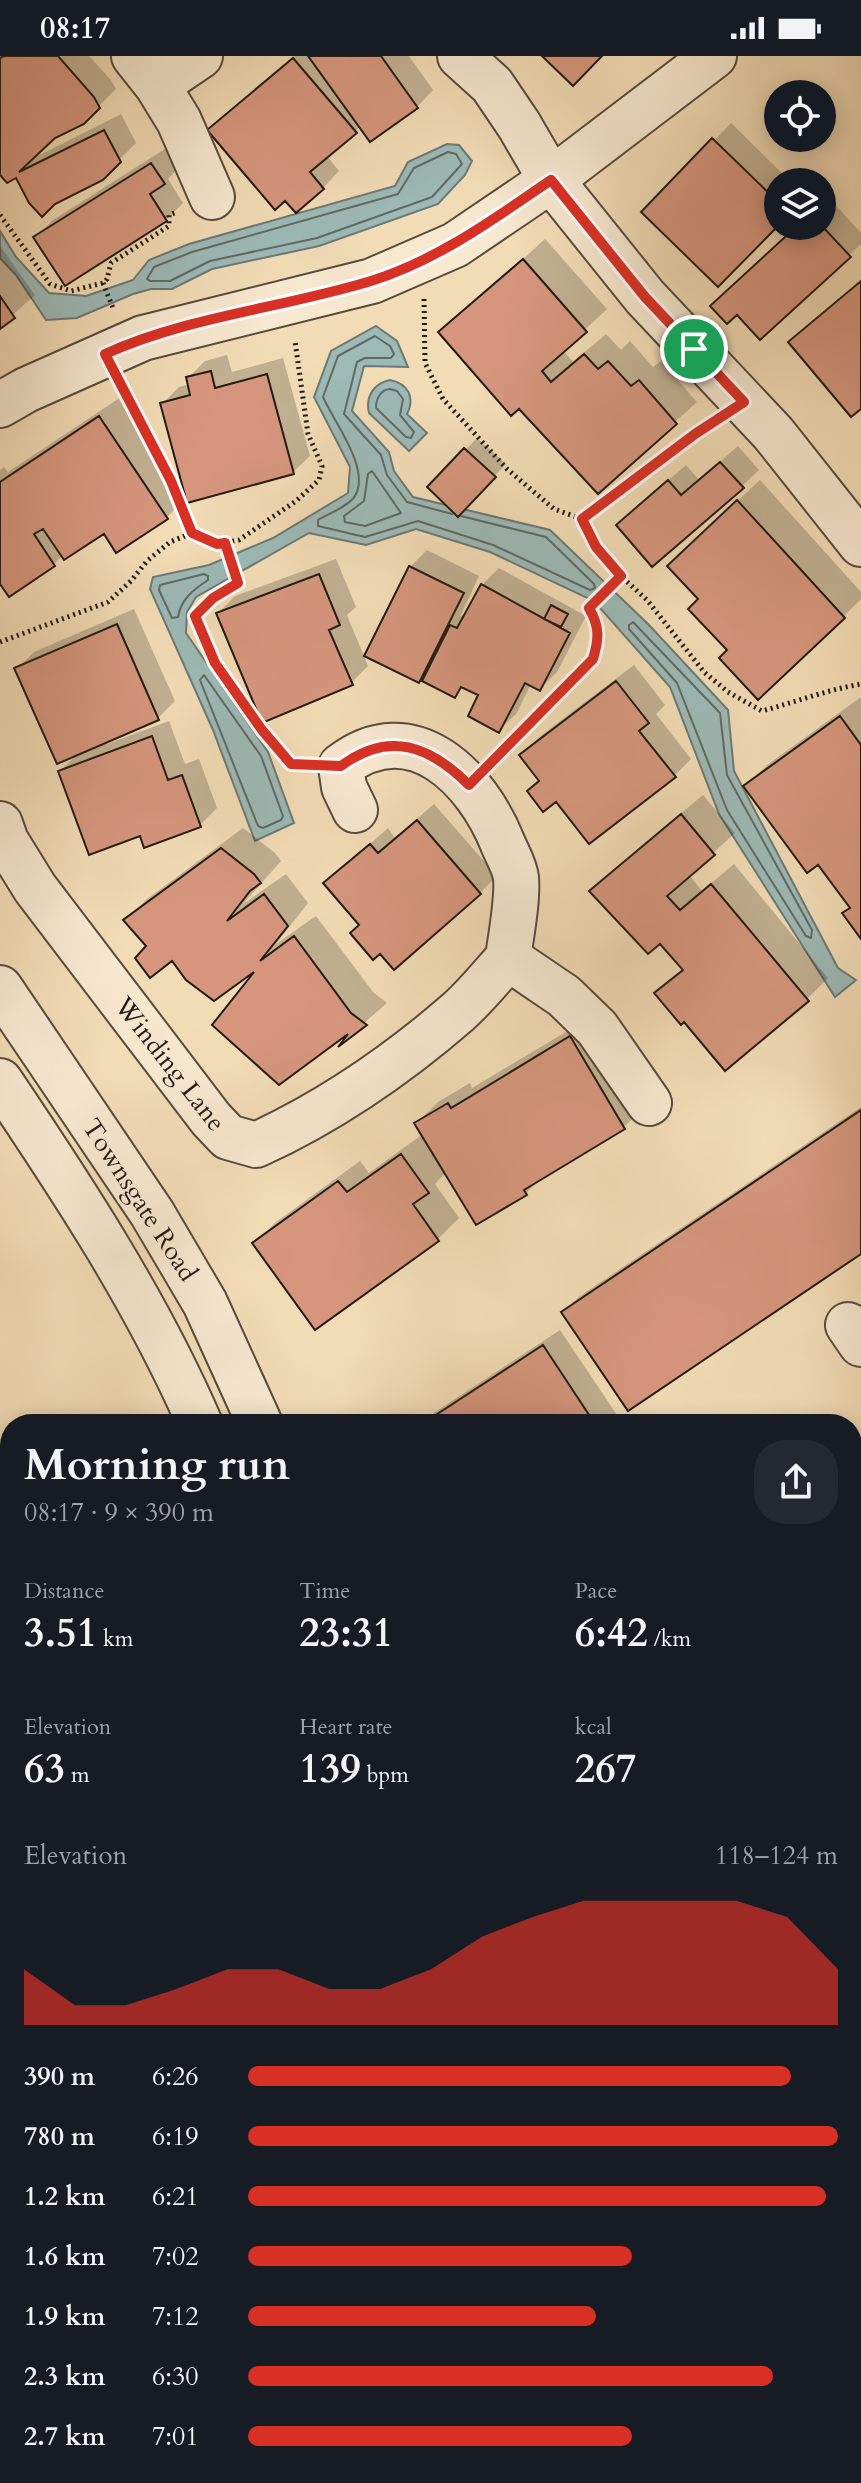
<!DOCTYPE html>
<meta charset="utf-8">
<style>
body{margin:0;font-family:Cardo,serif;background:#242831;color:#f1f3f6;height:100vh;display:flex;flex-direction:column;font-size:30px;white-space:nowrap}
*{box-sizing:border-box;margin:0}
p{font-size:26px;color:#9ea1a6}
.icon{flex:none;width:44px;height:44px;fill:none;stroke:currentColor;stroke-width:2;stroke-linecap:round;stroke-linejoin:round}
.map{position:relative;flex:1;overflow:hidden}
.side{position:absolute;left:0px;top:1358px;width:862px;height:1070px;display:flex;flex-direction:column;background:#171b24;border-radius:32px 32px 0 0;box-shadow:0 4px 20px #0003}
.side>*{flex:none}
.buttons{position:absolute;left:764px;top:24px;display:grid;gap:16px}
.buttons a{display:grid;place-items:center;width:72px;height:72px;border-radius:50%;background:#171b24;box-shadow:0 4px 20px #0003;font-size:40px}
.pin{position:absolute;display:grid;place-items:center;width:68px;height:68px;color:#fff;margin:-34px;border:4px solid #fff;border-radius:50%;box-shadow:0 2px 8px #0007}
.round{display:grid;place-items:center;flex:none;width:84px;height:84px;border-radius:32px;background:#242831}
.summary{display:flex;align-items:center;justify-content:space-between;height:136px;padding:0 24px}
h1{font-size:44px;font-weight:700;line-height:60px}
.metrics{display:grid;grid-template-columns:repeat(3,1fr);gap:12px;height:136px;padding:8px 24px}
.metrics div{display:grid;align-content:center}
.metrics b{font-size:40px;font-weight:700}
.metrics small{font-size:22px;font-weight:400}
.metrics p{font-size:22px}
.chart{height:224px;padding:16px 24px}
.chart p{display:flex;justify-content:space-between}
.chart svg{width:100%;height:144px;margin-top:8px;fill:#d93025;opacity:.7}
ul{padding:0 24px;list-style:none;font-size:26px}
li{display:grid;grid-template-columns:128px 96px 1fr;align-items:center;height:60px}
li i{height:20px;border-radius:10px;background:#d93025}
.status{display:flex;justify-content:space-between;align-items:center;height:56px;padding:0 40px;background:#171b24;direction:ltr}
.status svg{height:22px;fill:currentColor}
.map>svg:first-child{display:block}
.water{fill:#9dbab7;stroke:#6c7a75;stroke-width:2}
.shadow{fill:#0003}
.lines{fill:none;stroke-linecap:round;stroke-linejoin:round}
.shore{stroke:#606a65;stroke-width:2}
.building{fill:#d5967d;stroke:#231b13;stroke-width:2}
.minor-casing{stroke:#574b3c;stroke-width:48}
.path{stroke:#231b13;stroke-width:5;stroke-dasharray:2 4;stroke-linecap:butt}
.minor{stroke:#f7e8d0;stroke-width:44}
.route-casing{stroke:#fff;stroke-width:16}
.route{stroke:#d93025;stroke-width:10}
.labels{text-anchor:middle;dominant-baseline:central;stroke-width:6;stroke-linejoin:round;paint-order:stroke}
.street-label{font-size:26px;fill:#231b13;stroke:#f7e8d0}
</style>
<div class="status"><b>08:17</b><svg viewBox="0 0 49 12"><path d="M0 12V9h3v3zM5 12V6h3v6zM10 12V3h3v9zM15 12V0h3v12zM26 1h20v11H26zM47 4h2v5h-2z"/></svg></div>
<div class="map">
<svg width="861" height="2427" viewBox="0 0 861 2427">
<rect width="100%" height="100%" fill="#f2dcb6"/>
<filter id="stains"><feTurbulence type="fractalNoise" baseFrequency=".0025" numOctaves="4"/><feColorMatrix values="0 0 0 0 .2 0 0 0 0 .09 0 0 0 0 .02 0 0 0 .5 -.17"/></filter>
<radialGradient id="worn" r=".72"><stop offset=".6" stop-color="#630" stop-opacity="0"/><stop offset="1" stop-color="#630" stop-opacity=".3"/></radialGradient>
<!-- water -->
<path class="water" d="M447 88 459 89 472 105 465 119 438 148 319 190 212 213 172 233H151L133 238 77 262 46 264 16 219 0 202V175L16 201 49 237 86 240 133 224 149 204 189 188 395 130 408 106Z
M376 270 397 285 408 311 364 310 352 355 389 396 394 415 413 441 550 474 649 569 728 654 734 715 838 912 856 924 835 941 719 758 670 631 594 545 490 496 416 473 366 489 309 477 196 541 187 556 186 577 268 696 294 767 255 785 213 674 150 533 153 521 209 509 273 482 348 437 350 411 314 341 331 295Z
M390 324C409 328 415 342 407 358L427 377 409 395 369 357C365 341 374 327 390 324Z"/>
<!-- shadow -->
<path class="shadow" d="M0 0H89L111 24 116 33 83 66 53 81 32 103 121 58 136 87 101 122 17 120 0 116Z
M295 0H409L433 34 417 51 361 70 327 100 339 115 323 132 210 74Z
M731 67 791 126H778V168L644 156Z
M168 91 180 110 168 123 183 147 166 164 66 227 36 181 53 164Z
M829 142 861 177V188L849 199 799 170H822V149Z
M545 183 607 253 563 294 573 306 606 278 621 294 630 285 653 311 661 305 697 346 598 436 556 388 553 390 519 351 441 277Z
M0 190 35 239 0 270Z
M861 224V350L790 286Z
M227 299 232 316 283 302 310 400 293 416 188 440 167 461 117 494 104 475 63 499 54 508 9 538 0 524V414L4 411 8 416 121 341 186 437 162 348 179 331 190 328 188 322 205 305Z
M477 382 506 408 458 458 429 431Z
M738 390 759 414 742 430 635 453 686 409 699 424Z
M760 424 861 536V543L843 561 730 594 700 543 690 489Z
M427 494 479 520 460 561 469 553 482 529 499 512 586 560 557 616 540 633 531 628 516 658 499 674 481 639 464 630 454 639 421 622 419 625 410 511Z
M336 503 356 551 347 559 368 610 351 627 218 557 235 540Z
M134 553 175 645 158 662 105 685 107 688 169 665 185 708 199 703 217 752 200 769 145 789 142 778 60 715 80 696 17 613 34 596Z
M634 609 665 649 656 658 691 703 674 720 522 699 538 682Z
M861 641V879L852 851 818 806 746 730 767 709Z
M703 739 735 777 689 819 702 835 734 808 828 922 807 943 684 963 657 937 684 912 661 885 592 835 613 814Z
M434 748 497 820 480 837 362 868 326 827 388 772 395 782Z
M243 772 275 797 281 805 243 848 286 818 308 847 276 888 316 860 373 936 387 947 348 981 353 972 260 911 173 903 148 890 126 864 147 843Z
M591 961 645 1050 624 1071 542 1121 526 1137 446 1116 435 1128 459 1162 438 1183 315 1271 255 1187 276 1166 360 1105 369 1117 423 1078 417 1067 438 1046 470 1027 472 1032Z
M861 1051V1196L563 1256 580 1240Z
M560 1274 623 1368H419L423 1364Z
M852 1950 855 1954 859 1951 861 1954V2187L852 2175Z"/>
<g class="lines">
<!-- shore -->
<path class="shore" d="M448 96 456 98 462 108 432 141 317 182 210 205 170 225H150L147 223 154 211 192 196 398 138 414 112Z
M390 333 397 335 403 343 400 359 414 376 411 382 406 381 376 352C376 343 380 334 390 333Z
M372 415 401 457 365 470 345 466 344 460 364 445 368 418Z
M452 458 407 446 387 419 381 399 344 358 357 306 365 302H391L394 298 390 290 375 280 338 300 323 341C334 366 371 413 355 440 349 450 328 458 318 464V470L365 481 418 465 493 489 590 534 595 532 594 528 546 481 461 460
M204 518 208 520V524C193 534 181 543 178 561L172 562 159 534 160 529Z
M633 566 720 657 727 719 812 874 811 882 806 880 727 754 677 627 629 573V569Z
M204 619 261 700 283 760 281 764 263 772 258 770 200 624Z"/>
</g>
<!-- building -->
<path class="building" d="M4 0H58L94 41 100 52 84 68 55 82 19 116 104 74 121 106 103 124 55 148 42 161 29 147 16 122 7 127 0 119V2Z
M308 0H381L418 52 370 86Z
M542 0H602L573 30Z
M293 2 357 77 310 116 324 133 296 157 285 145 275 154 207 74Z
M712 82 778 146V170L718 231 641 156Z
M151 107 165 128 150 138 167 165 65 230 33 181Z
M797 170H822L851 201 760 284 737 259 727 268 710 250Z
M523 203 587 276 542 315 551 326 584 298 598 313 608 305 631 330 639 324 677 368 598 438 519 353 511 360 438 276Z
M861 225V353L851 361 788 286Z
M0 240 15 262 0 273Z
M211 315 215 332 267 318 294 418 187 447 160 347 190 339 186 321Z
M99 360 168 463 116 497 104 478 64 504 43 473 34 478 55 510 9 541 0 528V426Z
M464 392 496 421 458 461 427 431Z
M720 406 744 432 652 511 616 469 668 424 681 439Z
M737 444 845 562 758 644 719 602 727 594 688 553 698 543 667 510Z
M409 510 464 537 419 627 364 600Z
M319 518 340 569 329 574 353 629 262 667 216 557Z
M481 528 570 577 540 635 525 627 499 677 468 660 478 639 461 631 455 642 422 625 450 569 457 572Z
M551 549 568 558 561 571 544 563Z
M117 568 159 664 57 708 14 612Z
M616 625 649 667 639 675 676 721 589 788 556 746 543 756 527 735 539 725 519 699Z
M840 660 861 689V883L842 857 850 852 818 809 807 817 743 730Z
M152 680 168 724 182 719 201 771 144 792 140 780 89 799 58 715Z
M681 758 715 799 667 840 680 854 711 828 809 945 725 1015 684 966 681 969 654 937 683 914 660 888 648 898 589 835Z
M417 764 481 838 394 914 380 898 373 904 350 877 359 869 323 827 370 788 378 797Z
M221 792 254 818 261 827 250 835 227 865 264 838 288 870 260 905 294 880 351 957 367 969 338 991 348 978 279 1029 212 969 254 916 214 945 186 924 172 905 150 922 135 902 146 890 123 864Z
M570 980 625 1073 524 1134 527 1139 476 1169 414 1067 448 1047 451 1052Z
M861 1054V1198L628 1355 561 1256Z
M401 1098 429 1137 413 1148 439 1185 315 1274 252 1187 338 1125 347 1136Z
M543 1289 595 1368H422Z
M852 1990 861 2001V2190L852 2178Z"/>
<g class="lines">
<defs>
<path id="minor" d="M134 0 157 29 179 65 212 141
M460 0 492 29 519 69 551 124 645 241 773 377 861 488
M157 29 200 0
M0 349 26 334 143 282 372 225 455 189 551 124 714 0
M355 754 344 731 341 710C412 655 477 722 503 788 507 798 515 811 516 822 518 843 511 880 508 902L564 940 597 972 649 1047
M0 768 6 785 35 832 211 1063 228 1081 256 1089C328 1056 398 1008 458 956 476 940 492 920 508 902
M0 932 152 1157 205 1247 260 1368
M0 1025C74 1135 147 1246 200 1368
M848 1269 861 1288
M852 1669 861 1663
M0 2010 10 2006
M0 2046 10 2074
M239 2418 245 2427
M673 2418 679 2427
M716 2418 723 2427"/>
</defs>
<!-- minor casing -->
<use href="#minor" class="minor-casing"/>
<!-- path -->
<path class="path" d="M0 159 50 228 71 235 103 227 107 223 111 207 169 170V159L177 156
M103 227 113 252
M424 243 425 307 443 343 507 413 554 453 582 463 713 366
M122 332 171 425 192 477 217 488 239 484 296 445 319 424 322 410 308 378 295 285
M582 463 611 511 647 544 704 616 728 636 762 655C795 646 827 634 861 628
M225 487 238 527 213 542 195 560 215 607 262 674 291 708H304
M0 586 108 546 131 525 147 505 170 486 192 477
M495 702 593 603C599 583 600 571 589 552L621 520"/>
<!-- minor -->
<use href="#minor" class="minor"/>
</g>
<g class="lines">
<defs>
<path id="route" d="M551 124 645 241 744 346 695 378 582 463 596 491 621 520 589 552C600 571 599 583 593 603L469 729C430 690 389 674 341 710L291 708 262 674 215 607 195 560 213 542 238 527 225 487 217 488 192 477 171 425 105 298C189 260 283 252 371 225 438 204 494 163 551 124Z"/>
</defs>
<!-- route casing -->
<use href="#route" class="route-casing"/>
<!-- route -->
<use href="#route" class="route"/>
</g>
<g class="labels">
<!-- street labels -->
<g class="street-label">
<text transform="translate(170 1008) rotate(52)">Winding Lane</text>
<text transform="translate(140 1144) rotate(57)">Townsgate Road</text>
</g>
</g>
<rect width="100%" height="100%" filter="url(#stains)"/>
<rect width="100%" height="100%" fill="url(#worn)"/>
</svg>
<div class="buttons">
<a><svg class="icon" aria-label="locate" viewBox="0 0 24 24"><circle cx="12" cy="12" r="6"/><path d="M12 2v4M12 18v4M2 12h4M18 12h4"/></svg></a>
<a><svg class="icon" aria-label="layers" viewBox="0 0 24 24"><path d="M12 4l9 5-9 5-9-5zM3 14l9 5 9-5"/></svg></a>
</div>
<div class="pin" style="left:694px;top:293px;background:#1e9e55"><svg class="icon" aria-label="arrive" viewBox="0 0 24 24"><path d="M6 21V4h12l-3 4 3 4H6"/></svg></div>
<section class="side">
<div class="summary"><div><h1>Morning run</h1><p>08:17 · 9 × 390 m</p></div><a class="round"><svg class="icon" aria-label="share" viewBox="0 0 24 24"><path d="M12 15V3M7 8l5-5 5 5M5 13v7h14v-7"/></svg></a></div>
<div class="metrics">
<div><p>Distance</p><b>3.51<small> km</small></b></div>
<div><p>Time</p><b>23:31</b></div>
<div><p>Pace</p><b>6:42<small> /km</small></b></div>
</div>
<div class="metrics">
<div><p>Elevation</p><b>63<small> m</small></b></div>
<div><p>Heart rate</p><b>139<small> bpm</small></b></div>
<div><p>kcal</p><b>267</b></div>
</div>
<div class="chart"><p><span>Elevation</span>118–124 m</p>
<svg viewBox="0 0 160 44" preserveAspectRatio="none"><path d="M0 44V27L10 38L20 38L30 33L40 27L50 27L60 33L70 33L80 27L90 17L100 11L110 6L120 6L130 6L140 6L150 11L160 27V44z"/></svg>
</div>
<ul>
<li><b>390 m</b>6:26<i style="width:92%"></i></li>
<li><b>780 m</b>6:19<i style="width:100%"></i></li>
<li><b>1.2 km</b>6:21<i style="width:98%"></i></li>
<li><b>1.6 km</b>7:02<i style="width:65%"></i></li>
<li><b>1.9 km</b>7:12<i style="width:59%"></i></li>
<li><b>2.3 km</b>6:30<i style="width:89%"></i></li>
<li><b>2.7 km</b>7:01<i style="width:65%"></i></li>
</ul>
</section>
</div>
